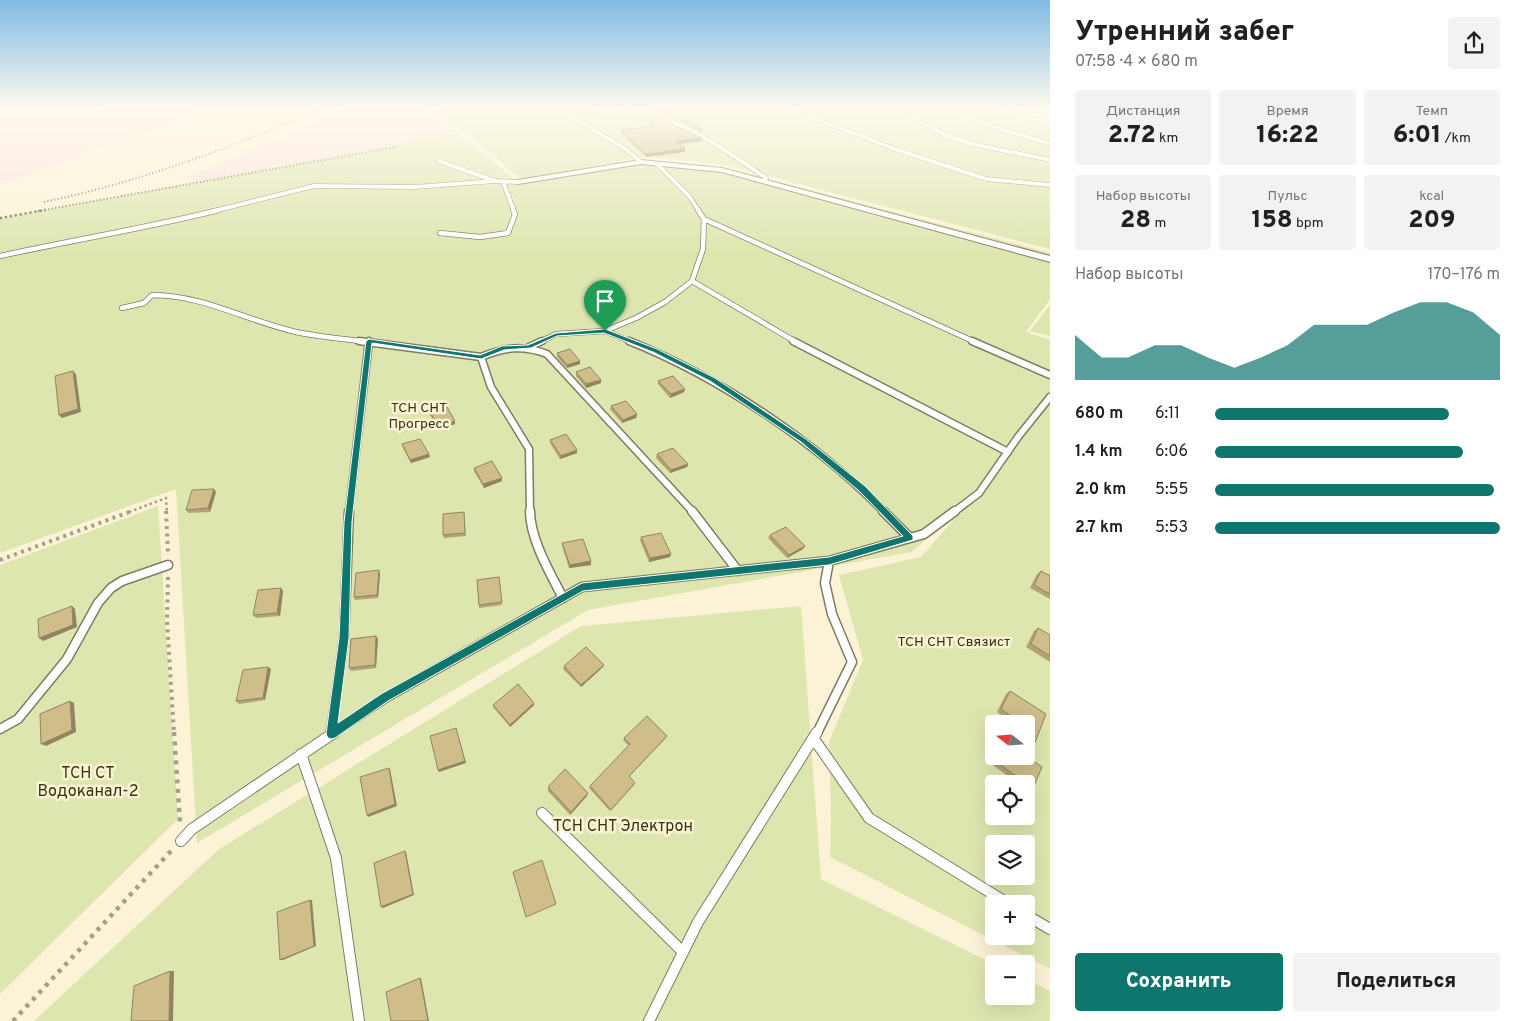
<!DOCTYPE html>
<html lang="ru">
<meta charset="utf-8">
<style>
body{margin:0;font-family:Overpass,sans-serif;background:#f2f2f2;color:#202124;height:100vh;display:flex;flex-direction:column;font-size:19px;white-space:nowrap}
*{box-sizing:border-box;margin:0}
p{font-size:16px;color:#757577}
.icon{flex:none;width:28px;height:28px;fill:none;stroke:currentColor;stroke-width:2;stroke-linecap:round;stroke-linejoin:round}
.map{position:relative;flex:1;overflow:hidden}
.drawer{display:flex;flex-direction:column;background:#fff;width:475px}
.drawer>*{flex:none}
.needle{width:32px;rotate:287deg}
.fabs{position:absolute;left:985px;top:715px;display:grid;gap:10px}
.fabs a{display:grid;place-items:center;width:50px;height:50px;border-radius:5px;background:#fff;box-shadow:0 5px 20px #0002;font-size:25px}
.pin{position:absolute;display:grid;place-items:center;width:42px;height:42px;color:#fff;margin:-51px -21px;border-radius:50% 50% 50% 0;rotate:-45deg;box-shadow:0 0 5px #0007}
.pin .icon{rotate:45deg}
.round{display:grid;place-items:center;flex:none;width:52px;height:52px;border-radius:5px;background:#f2f2f2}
.head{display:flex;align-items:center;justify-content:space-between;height:85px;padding:0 25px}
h1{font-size:28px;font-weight:800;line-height:38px}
.figures{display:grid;grid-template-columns:repeat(3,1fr);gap:8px;height:85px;padding:5px 25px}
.figures div{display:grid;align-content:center;border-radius:5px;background:#f2f2f2;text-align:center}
.figures b{font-size:25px;font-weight:800}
.figures small{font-size:14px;font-weight:400}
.figures p{font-size:14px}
.chart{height:140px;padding:10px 25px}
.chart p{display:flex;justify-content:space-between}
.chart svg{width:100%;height:90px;margin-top:5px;fill:#0f766e;opacity:.7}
.action{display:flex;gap:10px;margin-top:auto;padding:10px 25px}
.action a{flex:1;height:58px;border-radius:5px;background:#0f766e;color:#fff;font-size:20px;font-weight:800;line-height:58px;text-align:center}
.action a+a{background:#f2f2f2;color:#202124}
ul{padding:0 25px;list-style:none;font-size:16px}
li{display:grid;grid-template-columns:80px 60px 1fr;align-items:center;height:38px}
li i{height:12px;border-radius:6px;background:#0f766e}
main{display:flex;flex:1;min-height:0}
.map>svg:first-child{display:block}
.industrial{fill:#fce2de}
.green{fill:#dee6b0;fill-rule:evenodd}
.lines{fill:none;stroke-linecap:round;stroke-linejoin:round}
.lane-far4-casing{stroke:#827a61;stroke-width:5}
.lane-far3-casing{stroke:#827a61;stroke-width:6}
.lane-far2-casing{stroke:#827a61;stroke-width:9}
.lane-far1-casing{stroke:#827a61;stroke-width:11}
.lane-casing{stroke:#827a61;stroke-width:12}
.street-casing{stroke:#827a61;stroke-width:2}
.path-far2{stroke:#a59e89;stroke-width:2.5;stroke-dasharray:2.5 3;stroke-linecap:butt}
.path-far1{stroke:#a59e89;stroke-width:4;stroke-dasharray:3 4.5;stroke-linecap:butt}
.path{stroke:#a59e89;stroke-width:4.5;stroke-dasharray:4 5.5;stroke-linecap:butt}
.lane-far4{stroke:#fff;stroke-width:4}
.lane-far3{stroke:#fff;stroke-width:4.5}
.lane-far2{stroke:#fff;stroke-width:6}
.lane-far1{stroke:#fff;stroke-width:8}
.lane{stroke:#fff;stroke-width:10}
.street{fill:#fff;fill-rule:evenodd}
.rail-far1{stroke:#696354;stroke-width:2;stroke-dasharray:1 2.5;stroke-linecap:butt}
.rail{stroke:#696354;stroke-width:2.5;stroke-dasharray:2 3;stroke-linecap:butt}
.wall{fill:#b2a377}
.shaded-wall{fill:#918561}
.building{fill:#cfbe8a;stroke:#918561}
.route{fill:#0f766e;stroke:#fff;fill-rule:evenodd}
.labels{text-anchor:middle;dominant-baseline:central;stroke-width:5;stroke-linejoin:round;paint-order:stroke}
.park-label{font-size:14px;fill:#32360c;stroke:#fcf3d6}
.near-park-label{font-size:16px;fill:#32360c;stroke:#fcf3d6}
</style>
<main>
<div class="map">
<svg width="1050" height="1021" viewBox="0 0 1050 1021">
<rect width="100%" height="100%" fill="#fcf3d6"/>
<!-- industrial -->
<path class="industrial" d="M129 110H191V115L0 185V116Z
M345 110H421L489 166 194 189 193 174Z"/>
<!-- green -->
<path class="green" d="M435 110H1010L1050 120V249L725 165 646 156 521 180 485 148Z
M459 133 519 183 629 160 727 168 1050 253V299L1026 332 1050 340V969L830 857 831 819 829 742 863 660 839 575 921 557 968 503 912 552 588 610 197 843 176 489 0 553V218ZM994 724H1026V756H994ZM994 784H1026V816H994ZM994 844H1026V876H994ZM994 904H1026V936H994Z
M1050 305V336L1030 331Z
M158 506 178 819 0 994V565Z
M801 606 821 879 994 964V996H1026V979L1050 991V1021H34L219 849 581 626Z"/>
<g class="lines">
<defs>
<path id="lane-far4" d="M560 110 624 148 641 162
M635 110C685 121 725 150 766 178L765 180
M792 110 898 150 986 179 1050 185
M899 110 945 135 972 144 1050 160
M949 110 997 128 1048 143
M1000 110 1050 123
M567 115 621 110
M439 161 495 181 518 182
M657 164 689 196 699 211
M503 182 514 211
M214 211 314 186 415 187 495 181"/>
<path id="lane-far3" d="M704 219 975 342
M440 233 480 237 508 233 515 214 513 210
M0 256C73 240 147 228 219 210
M692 281 796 342
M122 308 144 303 152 295C203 295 247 321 296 332 319 337 344 339 368 342
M605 331 636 318 665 302 692 281 703 249 704 219 698 210
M540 342 556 334 605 331 632 342"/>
<path id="lane-far2" d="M359 341 481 357
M629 341C719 377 816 442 884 512
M793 341 1008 452
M972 341 1050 375
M529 347 542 341
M349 512 369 341
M530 512 529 449 491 387 481 357C505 347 523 345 547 354L693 512
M954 512 979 493 1018 437 1050 397"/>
<path id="lane-far1" d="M530 511C530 539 550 573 563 598
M692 511 738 571
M883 511 910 538
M0 729 18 719 67 659 98 603 111 588 122 581 168 565
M331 733 344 638 349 511
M333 733 385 698 582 587 829 561 924 534 955 511
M817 733 852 662 832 614 825 583 829 561"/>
<path id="lane" d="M331 734V732
M814 739 869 818 1009 904
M301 754 336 858 359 1021
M542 813 683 952
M181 841 192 829 335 732
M1026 915 1050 929
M649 1021 698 922 817 732"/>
<path id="street" d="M641 160 722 168 1050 256V262L722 172 641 164 518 184 514 182 518 180Z"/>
</defs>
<!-- lane-far4 casing -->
<use href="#lane-far4" class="lane-far4-casing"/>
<!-- lane-far3 casing -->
<use href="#lane-far3" class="lane-far3-casing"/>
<!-- lane-far2 casing -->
<use href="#lane-far2" class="lane-far2-casing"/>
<!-- lane-far1 casing -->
<use href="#lane-far1" class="lane-far1-casing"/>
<!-- lane casing -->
<use href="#lane" class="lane-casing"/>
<!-- street casing -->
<use href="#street" class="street-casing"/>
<!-- path-far2 -->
<path class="path-far2" d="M129 512 166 498 167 512"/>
<!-- path-far1 -->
<path class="path-far1" d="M166 511 168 553
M0 560 132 511
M168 577 167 621 174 733"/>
<!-- path -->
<path class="path" d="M174 732 180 822
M13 1021 172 850"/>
<!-- lane-far4 -->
<use href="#lane-far4" class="lane-far4"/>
<!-- lane-far3 -->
<use href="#lane-far3" class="lane-far3"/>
<!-- lane-far2 -->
<use href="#lane-far2" class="lane-far2"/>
<!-- lane-far1 -->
<use href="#lane-far1" class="lane-far1"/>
<!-- lane -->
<use href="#lane" class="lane"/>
<!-- street -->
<use href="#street" class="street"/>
<!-- rail-far1 -->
<path class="rail-far1" d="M44 202C140 182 229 148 319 110
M38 211 397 147"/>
<!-- rail -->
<path class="rail" d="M0 218 45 210"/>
</g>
<!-- wall -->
<path class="wall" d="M674 116 688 121 703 130 702 133 674 118Z
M646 118 701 141 679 144 685 149 684 152 646 157 621 133V130L652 126 646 121Z
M557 353 580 361V364L567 368 557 357Z
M576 372 601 383 586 388 576 376Z
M658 381 684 392 670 398 658 384Z
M611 406 637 414 636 418 622 423 610 409Z
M430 412 455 421V424L439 429 430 415Z
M550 440 577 453 560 459 550 443Z
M402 444 429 454 430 457 411 463 403 448Z
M657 454 688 464 687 467 670 473 656 458Z
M474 468 502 481 484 488 474 471Z
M216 492 210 512 189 513 186 510Z
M464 512 466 536 444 538 443 535Z
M770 535 803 549 787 558 768 538Z
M641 537 671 554 670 557 649 562 640 540Z
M562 543 591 561V565L569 568 562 546Z
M1041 571 1049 575 1050 573V599L1030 588 1037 574Z
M380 574 378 598 355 600 354 597Z
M499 577 502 605 479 608 477 580Z
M281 588 283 591 280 616 256 618 253 615Z
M1038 628 1050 635V662L1026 647 1034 631Z
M376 636 378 639 376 668 351 671 349 668Z
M604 665 603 667 581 687 563 669 564 666Z
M271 669 265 700 239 704 236 701Z
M1010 691 1046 714 1029 758 1042 767 1033 788 1028 790 1026 789V784H1019L990 763 994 756H1026V724H1009L1010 721 997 712 1006 694Z
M493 705H534L510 727 493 707Z
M624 738H666L629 777 634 785 610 811 589 788 590 786 629 746 623 740Z
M548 787 587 796 570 815 548 791Z"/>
<!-- shaded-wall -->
<path class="shaded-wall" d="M702 138 701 141 676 144V141Z
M685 149 684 152 646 157V154Z
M580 361V364L567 368V365Z
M73 371 76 374 81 412 62 418 59 415Z
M601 380V383L586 388V384Z
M685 389 684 392 670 398 671 394Z
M637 414 636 418 622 423 623 420Z
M455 421V424L439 429 438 426Z
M577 450V453L560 459 561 456Z
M429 454 430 457 411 463 410 460Z
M688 464 687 467 670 473 671 470Z
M502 478V481L484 488 483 484Z
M214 489 216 492 210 512 208 508Z
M805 546 803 549 787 558 789 555Z
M671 554 670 557 649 562 650 558Z
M591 561V565L569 568 570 565Z
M379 570 380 574 378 598 377 595Z
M281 588 283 591 280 616 277 613Z
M72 606 75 609 77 627 43 641 39 638Z
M376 636 378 639 376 668 375 665Z
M604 665 603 667 581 687V685Z
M268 667 271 669 265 700 263 698Z
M70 701 74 703 76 732 46 746 41 744Z
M534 703V705L510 727V725Z
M456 728 466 763 439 772 438 770Z
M389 768 390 769 397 806 368 817 367 815Z
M588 793 587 796 570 815 571 812Z
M405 851 406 852 414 895 383 908 381 907Z
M310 900H312L316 946 283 960H280Z
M170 971H174L173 1021H169Z
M420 978H421L429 1021H428Z"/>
<!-- building -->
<path class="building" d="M681 115 688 121H692L703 130 674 116Z
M657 117 702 138 676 141 685 149 646 154 621 130 655 126 646 118Z
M570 349 580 361 567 365 557 353Z
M590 367 601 380 586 384 576 372Z
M73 371 78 409 59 415 55 376Z
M673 376 685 389 671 394 658 381Z
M626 401 637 414 623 420 611 406Z
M447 407 455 421 438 426 430 412Z
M566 434 577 450 561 456 550 440Z
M420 439 429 454 410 460 402 444Z
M673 448 688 464 671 470 657 454Z
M492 461 502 478 483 484 474 468Z
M214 489 208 508 186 510 192 490Z
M464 512 465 533 443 535V514Z
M786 527 805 546 789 555 770 535Z
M661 533 671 554 650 558 641 537Z
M583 539 591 561 570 565 562 543Z
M379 570 377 595 354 597 356 573Z
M1041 571 1050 576V594L1034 585Z
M499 577 502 602 479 605 477 580Z
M281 588 277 613 253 615 258 590Z
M72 606 73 625 39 638 38 619Z
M1038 628 1050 635V656L1031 644Z
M376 636 375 665 349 668 351 639Z
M586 647 604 665 581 685 564 666Z
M268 667 263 698 236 701 243 670Z
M518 684 534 703 510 725 493 705Z
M1010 691 1046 714 1029 758 1042 767 1033 788 995 761 997 756H1026V724H1013L1015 719 1001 709Z
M70 701 72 730 41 744 40 714Z
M647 716 667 736 629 776 635 783 611 810 590 786 630 744 624 738Z
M456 728 465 761 438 770 430 736Z
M389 768 395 804 367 815 360 777Z
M565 769 588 793 571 812 548 787Z
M405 851 413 894 381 907 374 863Z
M542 860 556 904 526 917 513 872Z
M310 900 314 946 280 960 277 912Z
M170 971 169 1021H131L134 986Z
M420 978 428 1021H391L386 992Z"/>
<!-- sky -->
<linearGradient id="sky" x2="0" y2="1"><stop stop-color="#82bbe4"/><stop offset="0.43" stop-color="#fefaed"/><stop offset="1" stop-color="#fefaed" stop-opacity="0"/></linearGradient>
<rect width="1050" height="253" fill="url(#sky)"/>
<!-- route -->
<path class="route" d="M605 329 657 349 715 378 806 439 865 486 913 536V540L829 565 583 591 388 701 335 738 331 739 328 738 326 734 339 638 344 522 366 341 369 339 480 355 502 346 528 345 556 333ZM604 333 653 352 710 381 801 442 859 491 903 536 829 557 582 583 381 694 338 723 349 638 352 522 372 343 481 359 504 350 531 348 557 336Z"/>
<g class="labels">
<!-- park labels -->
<g class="park-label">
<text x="419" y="408">ТСН СНТ<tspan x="419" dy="16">Прогресс</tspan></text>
<text x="954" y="642">ТСН СНТ Связист</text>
</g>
<!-- near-park labels -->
<g class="near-park-label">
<text x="88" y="774">ТСН СТ<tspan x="88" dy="18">Водоканал-2</tspan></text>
<text x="623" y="827">ТСН СНТ Электрон</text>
</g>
</g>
</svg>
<div class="fabs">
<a><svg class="needle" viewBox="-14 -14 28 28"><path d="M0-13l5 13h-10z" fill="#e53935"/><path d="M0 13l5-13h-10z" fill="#757577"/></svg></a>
<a><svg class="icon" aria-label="locate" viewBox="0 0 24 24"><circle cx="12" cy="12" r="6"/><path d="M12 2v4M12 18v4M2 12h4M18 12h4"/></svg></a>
<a><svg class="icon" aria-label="layers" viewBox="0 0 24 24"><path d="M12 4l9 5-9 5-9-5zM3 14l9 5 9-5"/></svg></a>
<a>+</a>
<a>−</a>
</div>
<div class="pin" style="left:605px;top:331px;background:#1e9e55"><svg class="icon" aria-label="arrive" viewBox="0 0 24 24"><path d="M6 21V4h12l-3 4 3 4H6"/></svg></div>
</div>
<section class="drawer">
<div class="head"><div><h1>Утренний забег</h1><p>07:58 · 4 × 680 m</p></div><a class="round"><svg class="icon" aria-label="share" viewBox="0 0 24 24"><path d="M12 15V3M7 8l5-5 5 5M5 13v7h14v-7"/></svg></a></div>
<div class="figures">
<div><p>Дистанция</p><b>2.72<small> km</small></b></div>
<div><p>Время</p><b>16:22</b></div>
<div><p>Темп</p><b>6:01<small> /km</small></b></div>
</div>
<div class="figures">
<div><p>Набор высоты</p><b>28<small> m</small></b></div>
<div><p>Пульс</p><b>158<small> bpm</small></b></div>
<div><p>kcal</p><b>209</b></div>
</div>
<div class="chart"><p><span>Набор высоты</span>170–176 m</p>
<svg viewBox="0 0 160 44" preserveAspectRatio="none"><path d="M0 44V22L10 33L20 33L30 27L40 27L50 33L60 38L70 33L80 27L90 17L100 17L110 17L120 11L130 6L140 6L150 11L160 22V44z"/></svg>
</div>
<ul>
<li><b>680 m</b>6:11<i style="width:82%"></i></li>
<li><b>1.4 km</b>6:06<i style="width:87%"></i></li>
<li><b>2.0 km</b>5:55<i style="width:98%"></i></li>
<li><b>2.7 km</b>5:53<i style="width:100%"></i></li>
</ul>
<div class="action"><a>Сохранить</a><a>Поделиться</a></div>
</section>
</main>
